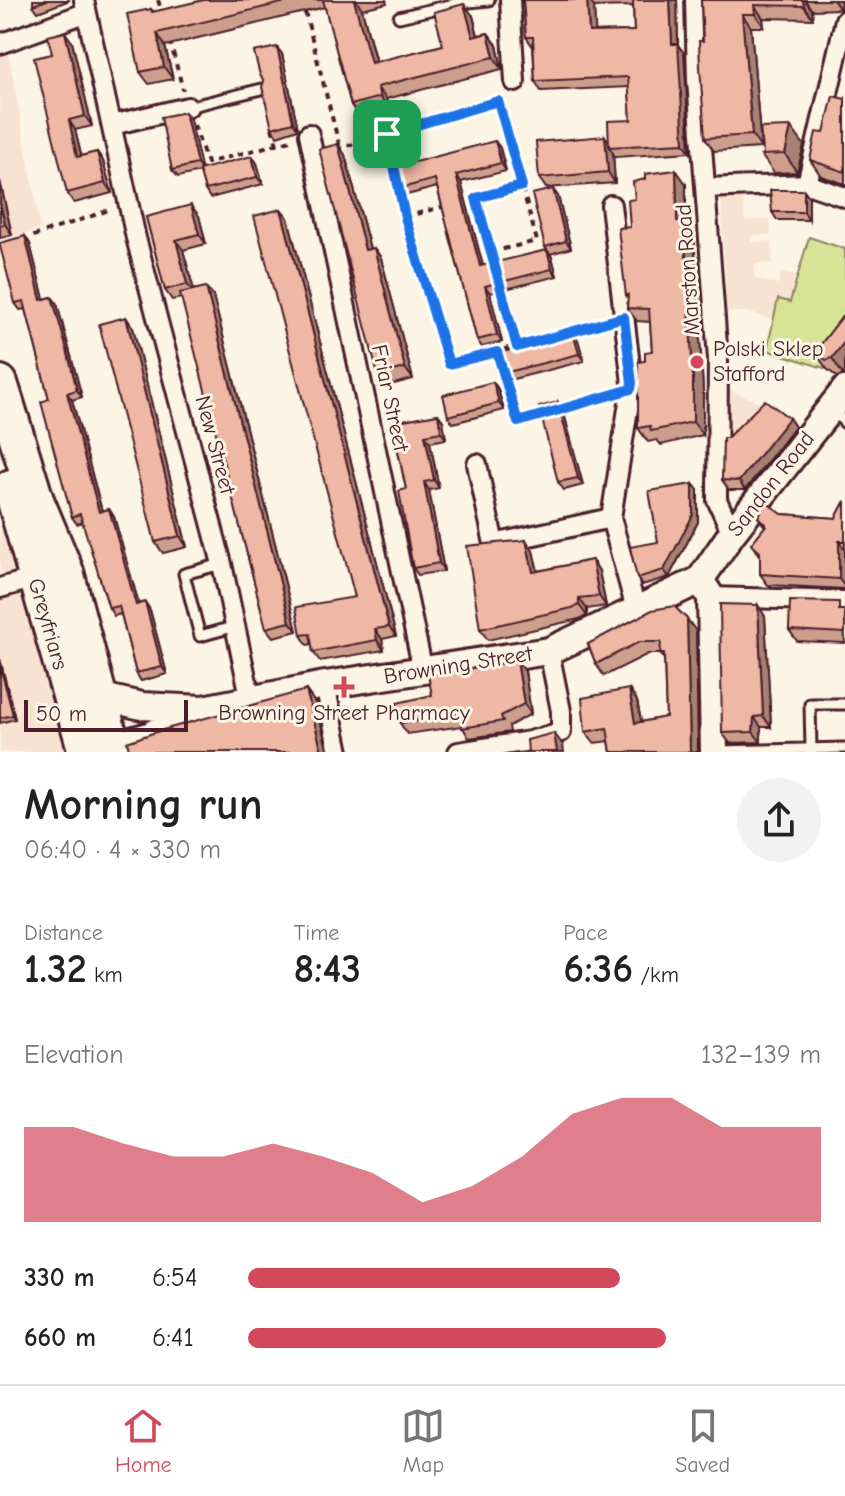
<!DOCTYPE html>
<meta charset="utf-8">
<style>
body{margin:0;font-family:"Comic Neue",sans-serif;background:#f2f2f2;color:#222;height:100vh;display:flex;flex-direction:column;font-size:30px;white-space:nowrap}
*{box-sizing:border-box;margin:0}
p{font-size:26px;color:#767676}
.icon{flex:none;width:44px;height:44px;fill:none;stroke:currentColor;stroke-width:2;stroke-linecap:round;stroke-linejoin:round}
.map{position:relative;height:752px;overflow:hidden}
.drawer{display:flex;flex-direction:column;background:#fff;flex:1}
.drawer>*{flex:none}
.scale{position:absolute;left:24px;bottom:20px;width:164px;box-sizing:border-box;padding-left:8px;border:4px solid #4a1f2b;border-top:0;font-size:22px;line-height:28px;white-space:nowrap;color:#4a1f2b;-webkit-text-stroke:6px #fcf5e5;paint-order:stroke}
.pin{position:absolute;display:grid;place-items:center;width:68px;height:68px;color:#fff;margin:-34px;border-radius:16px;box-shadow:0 4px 12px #0006}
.round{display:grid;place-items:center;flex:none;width:84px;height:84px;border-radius:42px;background:#f2f2f2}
.head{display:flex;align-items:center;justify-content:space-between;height:136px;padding:0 24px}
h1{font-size:44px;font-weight:700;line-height:60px}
.metrics{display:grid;grid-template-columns:repeat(3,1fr);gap:12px;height:136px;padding:8px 24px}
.metrics div{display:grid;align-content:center}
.metrics b{font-size:40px;font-weight:700}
.metrics small{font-size:22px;font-weight:400}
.metrics p{font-size:22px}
.chart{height:224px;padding:16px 24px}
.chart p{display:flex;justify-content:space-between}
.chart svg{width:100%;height:144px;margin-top:8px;fill:#d1495b;opacity:.7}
ul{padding:0 24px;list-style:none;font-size:26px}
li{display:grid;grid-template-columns:128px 96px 1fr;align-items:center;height:60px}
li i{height:20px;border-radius:10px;background:#d1495b}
.tab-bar{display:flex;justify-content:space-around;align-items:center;height:112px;border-top:2px solid #e0e0e0;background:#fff;font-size:22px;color:#767676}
.tab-bar a{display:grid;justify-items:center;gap:4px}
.tab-bar .active{color:#d1495b}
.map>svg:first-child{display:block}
.built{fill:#f8e3d2}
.green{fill:#d7e497;stroke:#908261;stroke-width:2}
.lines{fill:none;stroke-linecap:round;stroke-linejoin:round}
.lane-casing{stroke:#4a1f2b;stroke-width:15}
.street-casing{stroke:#4a1f2b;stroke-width:24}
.secondary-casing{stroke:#4a1f2b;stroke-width:32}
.highway-casing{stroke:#4a1f2b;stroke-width:40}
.path{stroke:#4a1f2b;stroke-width:4;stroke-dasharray:6 6;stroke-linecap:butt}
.lane{stroke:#fcf5e5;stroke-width:9}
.street{stroke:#fcf5e5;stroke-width:18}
.secondary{stroke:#fcf5e5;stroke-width:26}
.highway{stroke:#fcf5e5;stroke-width:34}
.wall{fill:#ce9e8d;stroke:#4a1f2b;stroke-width:2;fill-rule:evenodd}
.shaded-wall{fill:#a78173;stroke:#4a1f2b;stroke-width:2}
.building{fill:#efb8a4;stroke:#4a1f2b;stroke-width:2}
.route-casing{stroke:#fff;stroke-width:16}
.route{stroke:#1a73e8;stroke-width:10}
.poi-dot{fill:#d1495b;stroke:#fcf5e5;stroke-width:3}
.labels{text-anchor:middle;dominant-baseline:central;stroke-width:6;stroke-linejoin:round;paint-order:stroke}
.street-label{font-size:22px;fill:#4a1f2b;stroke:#fcf5e5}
.poi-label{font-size:22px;fill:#4a1f2b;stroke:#fcf5e5;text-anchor:start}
</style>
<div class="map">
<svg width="845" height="752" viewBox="0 0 845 752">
<rect width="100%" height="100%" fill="#fcf5e5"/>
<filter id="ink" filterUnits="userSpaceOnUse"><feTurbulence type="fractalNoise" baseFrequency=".0125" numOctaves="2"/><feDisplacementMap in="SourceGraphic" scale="16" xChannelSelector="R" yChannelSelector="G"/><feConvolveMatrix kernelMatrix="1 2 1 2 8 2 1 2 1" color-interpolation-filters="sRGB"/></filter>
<g filter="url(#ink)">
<!-- built -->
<path class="built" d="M0 46 9 56 41 229 0 240Z
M743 194 745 221 770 219 771 235H751V242L772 241 773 263 755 264V278L778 285 781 272 798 276 790 302 778 299 775 320 747 312H727L721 196Z
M727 389 774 408 753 429 782 452 750 490 734 492 724 484Z
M0 500 27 609 69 752H0Z"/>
<!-- green -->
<path class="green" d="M809 237 845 249V310L827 369 767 350 778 299 790 302Z"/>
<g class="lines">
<defs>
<path id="lane" d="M399 17 459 3 489 0
M188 107 262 89
M833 410 845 423
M222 564 184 574 200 636 236 626
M811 749 810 704H845
M717 751 845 748"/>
<path id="street" d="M84 0 136 238 222 564 251 701
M510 0 515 82
M695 0 697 80 718 359 717 500 732 533
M0 44 85 13
M112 125 188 107
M309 134 423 671
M807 184 845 20
M706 188 807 184 845 197
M477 464 494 544 611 518 632 383 611 205
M611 518 636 609
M0 588 35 578
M711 597 845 601
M325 685 339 752
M458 752 530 741 561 732V711L549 651"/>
<path id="secondary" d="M700 580 732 533 845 390
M700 580 711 597 714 752
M102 697 142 706 203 709 325 685 549 651 700 580
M95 751 149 736 200 711"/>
<path id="highway" d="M0 383 36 500 66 572 114 752
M11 487 86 752"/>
</defs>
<!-- lane casing -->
<use href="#lane" class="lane-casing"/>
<!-- street casing -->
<use href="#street" class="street-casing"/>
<!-- secondary casing -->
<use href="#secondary" class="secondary-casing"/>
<!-- highway casing -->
<use href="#highway" class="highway-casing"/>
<!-- path -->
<path class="path" d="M158 0 162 13
M302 0 340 148
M170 41 183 90
M194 125 207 163 291 140
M272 128 277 145
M387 134 395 171
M336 147 340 148 498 101 501 96
M398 187 405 217 449 364 606 322
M476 198 495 267
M461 202 522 186
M405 217 445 206
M22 240 112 209
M491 252 537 241 498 101
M500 287 517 347
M497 352 518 422 545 414
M557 411 610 395"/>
<!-- lane -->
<use href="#lane" class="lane"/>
<!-- street -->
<use href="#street" class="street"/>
<!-- secondary -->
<use href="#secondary" class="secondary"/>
<!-- highway -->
<use href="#highway" class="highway"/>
</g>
<!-- wall -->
<path class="wall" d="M33 0H70L38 12 33 5Z
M204 0H386L387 3 362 9 376 62 443 45 473 16 478 35 488 33 497 45 502 69 386 99 388 109 359 117 351 105 325 7 165 46 173 79 149 84 140 72 151 9 154 12Z
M523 0H677L678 45 684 53 690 152 615 157 613 153 615 183 546 188 539 178 608 141 631 120 629 87 541 91 535 81 533 47 526 37ZM633 6 634 31 595 32 594 7Z
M701 0H841L840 9 812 10 813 19 763 18 764 27H751L761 148 714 151 705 138Z
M72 42 92 126 75 130 81 156 97 152 103 161 112 193 74 203 67 193 52 54Z
M282 54 298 129 277 136 272 128Z
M845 99V184L821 176 810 160 824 133Z
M190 119 201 169 257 163 263 184 210 198 205 190 200 172 178 177 172 170Z
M495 141 500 148 506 171 461 182 483 266 547 250 552 257 557 276 490 293 502 342 482 347 477 340 437 187 403 196 398 189Z
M338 144 345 155 370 249 374 248 381 258 413 379 386 386 378 375Z
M804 145 797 172 774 173 761 155Z
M676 170 686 184V225L694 235 703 390V435L661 445 657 440 648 442 638 428 645 361 652 351 650 322 637 321 627 308 628 298 626 296 630 227 635 199Z
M0 181 12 235 0 238Z
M804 190 809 197V220H777L772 212Z
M558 196 571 248 550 254 545 247Z
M281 209 288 218 396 636 382 639 384 650 320 661 313 652 312 644 307 645 301 635 355 597Z
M199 216 206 244 183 250 194 290 213 296 297 631 273 637 266 628 182 298 172 300 165 290 146 217Z
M25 236 30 244 44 299 52 297 57 304 82 397 72 400 102 511 109 509 114 517 139 604 145 602 150 610 167 674 141 681 136 673 121 614 114 616 109 608 83 522 77 524 72 517 49 399 26 309 20 310 15 303Z
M845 313 843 375 837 377 827 369 815 352Z
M126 317 133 328 187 547 163 553 155 542Z
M578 340 584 361 513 379 508 372Z
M493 382 498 389 504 410 453 423 448 416Z
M558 402 563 410 583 485 564 490 558 482Z
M438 414 443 421 446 439 430 442 439 488 429 490 444 571 418 575 413 568 406 489 392 422Z
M789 418 795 427 745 490H729L722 480 727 438Z
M693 484 698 490V522L669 577 642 585 637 578Z
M845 501V589L768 585 760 574V556L751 544 765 527 758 517 782 514 836 518Z
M526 540 533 551 538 571 592 560 599 571 606 606 587 609V616L579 619 488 640 480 629Z
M844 610 845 643 797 641 789 630Z
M765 616 771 727H761V742L730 743 722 733Z
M696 631 698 752H611L609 741 594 743 585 732 629 689 637 701 641 722 666 717 664 659 660 654H648L604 676 596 664 588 644Z
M0 659 15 719 0 723Z
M525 671 531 714 509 726 510 732 469 738 462 726 407 734 400 723 432 695Z"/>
<!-- shaded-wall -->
<path class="shaded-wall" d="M354 0H356L362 9 379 76 371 63Z
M587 0H589L594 7 596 42 589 32Z
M670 0H677L678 45 684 53 690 152 684 143 672 44Z
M803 0H805L812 10 813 19 804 6Z
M833 0H841L840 9Z
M464 4 473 16 481 49 473 37Z
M754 5 763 18 764 27 755 14Z
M742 14 751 27 761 148 752 135Z
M65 32 72 42 92 126 85 116Z
M157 33 165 46 173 79 164 67Z
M488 33 497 45 502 69 494 57Z
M277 47 282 54 298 129 293 122Z
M377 87 386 99 388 109 380 97Z
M185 112 190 119 202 171 197 164Z
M69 120 75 130 84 166 77 157Z
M791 127 804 145 797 172 785 154Z
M605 136 612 146 609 147 613 153 615 183 608 172Z
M495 141 500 148 506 171 501 163Z
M338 144 345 155 373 260 365 250Z
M97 152 103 161 112 193 105 183Z
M252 156 257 163 263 184 257 177Z
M676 170 686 184V225L694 235 703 390V435L693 422 677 221Z
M456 175 461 182 485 274 480 266Z
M0 181 12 235 5 224 0 204Z
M553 189 558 196 571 248 566 241Z
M804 190 809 197V220L804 212Z
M191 205 199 216 206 244 199 234Z
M281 209 288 218 396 636 389 627Z
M25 236 30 244 46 307 41 300Z
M176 240 183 250 195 294 187 284Z
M374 248 381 258 413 379 405 368Z
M547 250 552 257 557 276 552 269Z
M485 286 490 293 502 342 497 335Z
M206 287 213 296 297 631 290 622Z
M52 297 57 304 82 397 77 390Z
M126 317 133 328 187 547 180 536Z
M573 333 578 340 584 361 579 354Z
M845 341V372L843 375 832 358Z
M493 382 498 389 504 410 499 403Z
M67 393 72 400 104 519 99 512Z
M558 402 563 410 583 485 578 478Z
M438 414 443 421 446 439 441 432Z
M789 418 795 427 745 490 739 481Z
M425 435 430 442 439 488 434 480Z
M424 482 429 490 444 571 439 563Z
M693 484 698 490V522L669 577 664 570Z
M109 509 114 517 141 612 136 605Z
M526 540 533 551 540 582 533 572Z
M839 541 845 550V587L839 579Z
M592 560 599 571 606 606 599 596Z
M579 598 587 609V616L579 605Z
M145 602 150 610 167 674 162 667Z
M758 605 765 616 771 727 763 716Z
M687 619 696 631 698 752H690Z
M375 629 382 639 384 650 377 640Z
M0 659 15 719 13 715 0 666Z
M517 661 525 671 531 714 524 704Z
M629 689 637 701 644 735 635 723Z
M306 690 316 704 328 752H322Z
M754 717 761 727V742L753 732Z
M554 733 563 745 564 752H557Z"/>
<!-- building -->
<path class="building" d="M33 0H47L33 5Z
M204 0H294L157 33 164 67 140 72 127 14 151 9 152 12Z
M323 0H354L371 63 443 45 434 12 464 4 473 37 488 33 494 57 377 87 380 97 351 105Z
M523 0H587L589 32 634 31 633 0H670L672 44H678L684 143 609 147 608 121 631 120 628 77 535 81 533 37H526Z
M701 0H803L804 6 754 5 755 14H742L752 135 705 138 700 67 699 41H703Z
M65 32 85 116 69 120 77 157 97 152 105 183 67 193 34 58 52 54 48 36Z
M277 47 293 122 272 128 262 87 264 81 260 75 254 52Z
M833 96 845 99V172L810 160 816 132 824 133Z
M185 112 197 164 172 170 161 117Z
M791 127 785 154 761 155 763 154 760 128Z
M605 136 608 172 539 178 536 142Z
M495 141 501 163 456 175 480 266 547 250 552 269 485 286 497 335 477 340 435 179 398 189 392 168Z
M338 144 365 250 374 248 405 368 378 375 319 149Z
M252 156 257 177 205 190 199 170Z
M676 170 677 221H684L693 376V422L651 431 650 426 638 428V362L645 361V352L652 351 649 309 627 308 628 295 626 296 618 228 630 227 628 200 635 199 633 182 645 179V174Z
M553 189 566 241 545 247 532 194Z
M770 190H804V212H772Z
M0 204 5 224 0 225Z
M191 205 199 234 176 240 187 284 165 290 146 217Z
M281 209 389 627 375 629 377 640 313 652 310 634 301 635 296 607 355 597 254 216Z
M25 236 41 300 52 297 67 350 77 390 67 393 99 512 109 509 136 605 145 602 162 667 136 673 119 606 109 608 80 514 72 517 41 402 49 399 24 301 15 303 0 246V243Z
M206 287 290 622 266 628 180 293Z
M845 313V341L832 358 826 360 815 352Z
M126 317 180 536 155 542 99 324Z
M573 333 579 354 508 372 503 352Z
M493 382 499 403 448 416 443 395Z
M765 400 789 418 739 481 722 480 723 438H727Z
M558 402 578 478 558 482 539 407Z
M438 414 441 432 425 435 434 480 424 482 439 563 413 568 399 491 406 489 392 422Z
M693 484V515L664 570 637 578 630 547 658 542 649 491Z
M845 501V541H839V579L760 574V552L751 544 766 525 758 517 766 502 782 514 836 518Z
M526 540 533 572 592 560 599 596 579 598V605L572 608 480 629 467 546Z
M790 601 839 602V610H845V633L789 630Z
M720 604 758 605 763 716 754 717 753 732 722 733Z
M674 606 687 619 690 752H611L607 728 585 732 582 698 629 689 635 723 666 717 664 654H660L661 642H639L596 664 588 644 652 610Z
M517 661 524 704 501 716 503 721 462 728 460 714 400 723 397 703 432 695 428 675Z
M0 666 13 715 0 718Z
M306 690 322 752H130L127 742 159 731Z
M554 733 557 752H528L527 740Z"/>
</g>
<g class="lines" filter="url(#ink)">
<defs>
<path id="route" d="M498 101 522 186 476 198 517 347 624 317 632 383 631 389 518 422 497 352 449 364 405 217 387 134Z"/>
</defs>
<!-- route casing -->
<use href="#route" class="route-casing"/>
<!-- route -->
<use href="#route" class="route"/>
</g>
<!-- markers -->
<g class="poi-dot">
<circle cx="697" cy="362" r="8"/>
<path d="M340 675h8v8h8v8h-8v8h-8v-8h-8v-8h8z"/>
</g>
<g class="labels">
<!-- street labels -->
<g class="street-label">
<text transform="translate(688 270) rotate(-94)">Marston Road</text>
<text transform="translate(390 398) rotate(78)">Friar Street</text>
<text transform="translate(215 445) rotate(75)">New Street</text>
<text transform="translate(771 484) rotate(-52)">Sandon Road</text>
<text transform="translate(48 624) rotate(74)">Greyfriars</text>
<text transform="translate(458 665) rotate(-9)">Browning Street</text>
</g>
<!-- poi labels -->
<g class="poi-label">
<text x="713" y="349">Polski Sklep<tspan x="713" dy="25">Stafford</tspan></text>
<text x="344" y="713" text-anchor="middle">Browning Street Pharmacy</text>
</g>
</g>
</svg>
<div class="scale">50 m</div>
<div class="pin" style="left:387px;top:134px;background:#1e9e55"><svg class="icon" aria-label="arrive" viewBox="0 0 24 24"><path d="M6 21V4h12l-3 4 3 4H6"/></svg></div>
</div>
<section class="drawer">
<div class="head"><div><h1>Morning run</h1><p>06:40 · 4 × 330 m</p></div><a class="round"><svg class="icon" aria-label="share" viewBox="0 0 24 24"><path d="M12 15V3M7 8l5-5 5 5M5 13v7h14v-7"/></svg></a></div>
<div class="metrics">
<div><p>Distance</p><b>1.32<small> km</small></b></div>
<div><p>Time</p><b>8:43</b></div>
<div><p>Pace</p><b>6:36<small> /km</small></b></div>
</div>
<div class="chart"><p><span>Elevation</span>132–139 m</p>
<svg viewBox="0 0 160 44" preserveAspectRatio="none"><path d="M0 44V15L10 15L20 20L30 24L40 24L50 20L60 24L70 29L80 38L90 33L100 24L110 11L120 6L130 6L140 15L150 15L160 15V44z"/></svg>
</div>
<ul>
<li><b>330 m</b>6:54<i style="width:65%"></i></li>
<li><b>660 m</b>6:41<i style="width:73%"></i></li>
</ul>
</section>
<nav class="tab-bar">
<a class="active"><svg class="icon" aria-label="home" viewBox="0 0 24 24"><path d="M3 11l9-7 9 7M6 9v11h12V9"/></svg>Home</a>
<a><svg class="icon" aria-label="map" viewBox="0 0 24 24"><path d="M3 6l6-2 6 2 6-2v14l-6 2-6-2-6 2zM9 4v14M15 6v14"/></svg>Map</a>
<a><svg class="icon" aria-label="saved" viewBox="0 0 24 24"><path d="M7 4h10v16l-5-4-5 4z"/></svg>Saved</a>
</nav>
